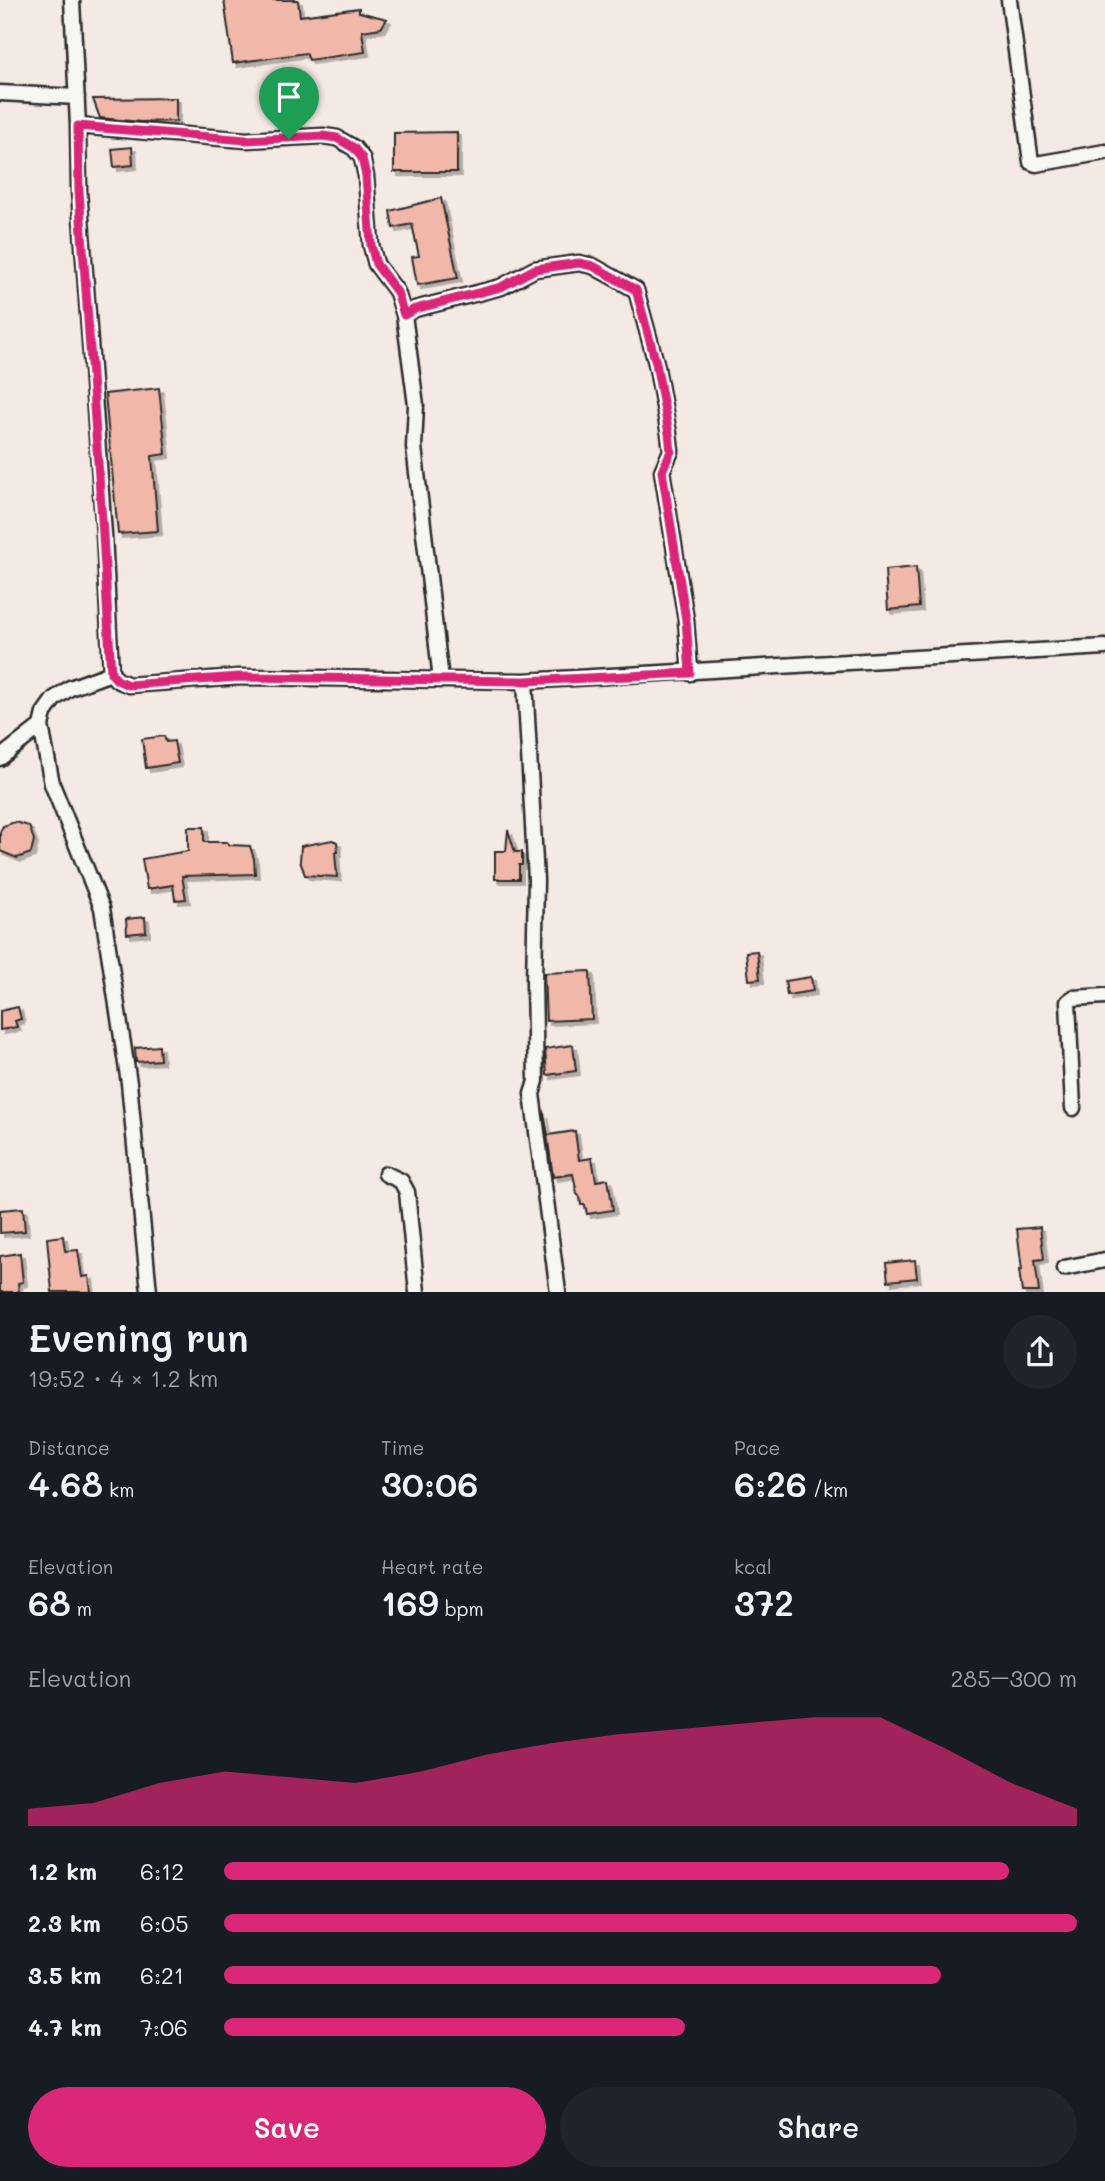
<!DOCTYPE html>
<meta charset="utf-8">
<style>
body{margin:0;font-family:Mali,sans-serif;background:#20242c;color:#f1f3f6;height:100vh;display:flex;flex-direction:column;font-size:26px;white-space:nowrap}
*{box-sizing:border-box;margin:0}
p{font-size:23px;color:#9ea1a6}
.icon{flex:none;width:38px;height:38px;fill:none;stroke:currentColor;stroke-width:2;stroke-linecap:round;stroke-linejoin:round}
.map{position:relative;height:1292px;overflow:hidden}
.sheet{display:flex;flex-direction:column;background:#171b24;flex:1}
.sheet>*{flex:none}
.pin{position:absolute;display:grid;place-items:center;width:60px;height:60px;color:#fff;margin:-72px -30px;border-radius:50% 50% 50% 0;rotate:-45deg;box-shadow:0 0 7px #0007}
.pin .icon{rotate:45deg}
.round{display:grid;place-items:center;flex:none;width:74px;height:74px;border-radius:37px;background:#20242c}
.headline{display:flex;align-items:center;justify-content:space-between;height:119px;padding:0 28px}
h1{font-size:38px;font-weight:600;line-height:52px}
.figures{display:grid;grid-template-columns:repeat(3,1fr);gap:10px;height:119px;padding:7px 28px}
.figures div{display:grid;align-content:center}
.figures b{font-size:35px;font-weight:600}
.figures small{font-size:19px;font-weight:400}
.figures p{font-size:19px}
.chart{height:196px;padding:14px 28px}
.chart p{display:flex;justify-content:space-between}
.chart svg{width:100%;height:126px;margin-top:7px;fill:#db2777;opacity:.7}
.button{display:flex;gap:14px;margin-top:auto;padding:14px 28px}
.button a{flex:1;height:80px;border-radius:42px;background:#db2777;color:#fff;font-size:28px;font-weight:600;line-height:80px;text-align:center}
.button a+a{background:#20242c;color:#f1f3f6}
ul{padding:0 28px;list-style:none;font-size:23px}
li{display:grid;grid-template-columns:112px 84px 1fr;align-items:center;height:52px}
li i{height:18px;border-radius:9px;background:#db2777}
.map>svg:first-child{display:block}
.building{fill:#f1b8a9;stroke:#2b2b2b;stroke-width:2;filter:url(#shadow)}
.lines{fill:none;stroke-linecap:round;stroke-linejoin:round}
.minor-casing{stroke:#2b2b2b;stroke-width:19}
.minor{stroke:#f6f6f2;stroke-width:14}
.route-casing{stroke:#fff;stroke-width:14}
.route{stroke:#db2777;stroke-width:9}
</style>
<div class="map">
<svg width="1105" height="1292" viewBox="0 0 1105 1292">
<defs>
<filter id="shadow"><feDropShadow dx="4" dy="4" stdDeviation="0" flood-color="#0004"/></filter>
</defs>
<rect width="100%" height="100%" fill="#f5eae3"/>
<filter id="ink" filterUnits="userSpaceOnUse"><feTurbulence type="fractalNoise" baseFrequency=".0143" numOctaves="2"/><feDisplacementMap in="SourceGraphic" scale="14" xChannelSelector="R" yChannelSelector="G"/><feConvolveMatrix kernelMatrix="1 2 1 2 8 2 1 2 1" color-interpolation-filters="sRGB"/></filter>
<g filter="url(#ink)">
<!-- building -->
<path class="building" d="M224 0H298L300 16 359 8V12L387 19 381 28 362 31 365 52 309 60 306 53 233 63Z
M176 98V121L141 122 100 118 93 99Z
M457 132V172H394V133Z
M132 147 133 165 114 167 112 149Z
M441 198 458 278 417 285 412 257 419 256 412 224 393 228 390 211Z
M159 388 166 454 152 456 158 531 118 534 105 394Z
M916 567 919 607 888 610 885 570Z
M164 736 166 742 174 741 178 763 146 768 142 739Z
M15 822 29 826 34 840 31 853 17 858 0 851V832L3 826Z
M188 827H204V842H227L230 845 250 846 254 859 255 874 182 876 186 899 175 900 173 885 147 889 142 859 188 851Z
M508 830 515 852H522V865H519V879H495V851H506Z
M332 840 337 842 338 852H335L337 877 305 875 300 861 301 846Z
M145 917 146 932 127 934 126 919Z
M757 951 760 979 749 980 746 952Z
M590 971 592 1019 546 1021 544 973Z
M811 977 813 991 787 995 785 981Z
M18 1007 21 1019 15 1021 17 1027 0 1030V1011Z
M573 1045 576 1071 547 1075 545 1049Z
M159 1046 160 1060 136 1062 135 1048Z
M544 1113 548 1135 575 1131 579 1160 592 1158 596 1181 608 1179 613 1210 587 1214 585 1205H581L580 1197 577 1194 573 1174 553 1177Z
M23 1208 25 1231 0 1233V1210Z
M1040 1227 1044 1259 1035 1260 1039 1292H1022L1019 1270H1022L1017 1229Z
M63 1236 65 1251 78 1250 82 1277 89 1276 91 1292H52L47 1238Z
M20 1253 23 1282 18 1283 19 1292H0V1256Z
M915 1260 917 1278 888 1281 886 1263Z"/>
<g class="lines">
<defs>
<path id="minor" d="M72 0 78 126 79 191 104 534 111 673 117 680 129 685 239 677 525 681 1105 647
M1009 0 1031 162 1036 164 1105 152
M0 93 77 97
M78 126 246 140 323 136 337 138 354 148 362 158 366 176 371 245 376 264 397 292 404 315 416 405 414 447 441 680
M404 315 415 309 501 287 535 269 579 263 593 266 636 290 656 363 669 434 671 451 662 471 686 620 690 673
M111 673 70 688 54 699 44 713 41 726 52 784 102 908 129 1083 149 1292
M525 681 536 880 534 983 536 1081 532 1094 558 1292
M0 758 41 726
M1073 1108 1068 1002 1073 998 1105 996
M386 1174 401 1181 407 1192 417 1292
M1064 1268 1105 1260"/>
</defs>
<!-- minor casing -->
<use href="#minor" class="minor-casing"/>
<!-- minor -->
<use href="#minor" class="minor"/>
</g>
</g>
<g class="lines" filter="url(#ink)">
<defs>
<path id="route" d="M78 126 246 140 323 136 337 138 354 148 362 158 366 176 371 245 376 264 397 292 404 315 415 309 501 287 535 269 579 263 593 266 636 290 656 363 669 434 671 451 662 471 686 620 690 673 525 681 239 677 128 685 117 680 111 673 103 534 79 191Z"/>
</defs>
<!-- route casing -->
<use href="#route" class="route-casing"/>
<!-- route -->
<use href="#route" class="route"/>
</g>
</svg>
<div class="pin" style="left:289px;top:139px;background:#1e9e55"><svg class="icon" aria-label="arrive" viewBox="0 0 24 24"><path d="M6 21V4h12l-3 4 3 4H6"/></svg></div>
</div>
<section class="sheet">
<div class="headline"><div><h1>Evening run</h1><p>19:52 · 4 × 1.2 km</p></div><a class="round"><svg class="icon" aria-label="share" viewBox="0 0 24 24"><path d="M12 15V3M7 8l5-5 5 5M5 13v7h14v-7"/></svg></a></div>
<div class="figures">
<div><p>Distance</p><b>4.68<small> km</small></b></div>
<div><p>Time</p><b>30:06</b></div>
<div><p>Pace</p><b>6:26<small> /km</small></b></div>
</div>
<div class="figures">
<div><p>Elevation</p><b>68<small> m</small></b></div>
<div><p>Heart rate</p><b>169<small> bpm</small></b></div>
<div><p>kcal</p><b>372</b></div>
</div>
<div class="chart"><p><span>Elevation</span>285–300 m</p>
<svg viewBox="0 0 160 44" preserveAspectRatio="none"><path d="M0 44V38L10 36L20 29L30 25L40 27L50 29L60 25L70 19L80 15L90 12L100 10L110 8L120 6L130 6L140 17L150 29L160 38V44z"/></svg>
</div>
<ul>
<li><b>1.2 km</b>6:12<i style="width:92%"></i></li>
<li><b>2.3 km</b>6:05<i style="width:100%"></i></li>
<li><b>3.5 km</b>6:21<i style="width:84%"></i></li>
<li><b>4.7 km</b>7:06<i style="width:54%"></i></li>
</ul>
<div class="button"><a>Save</a><a>Share</a></div>
</section>
